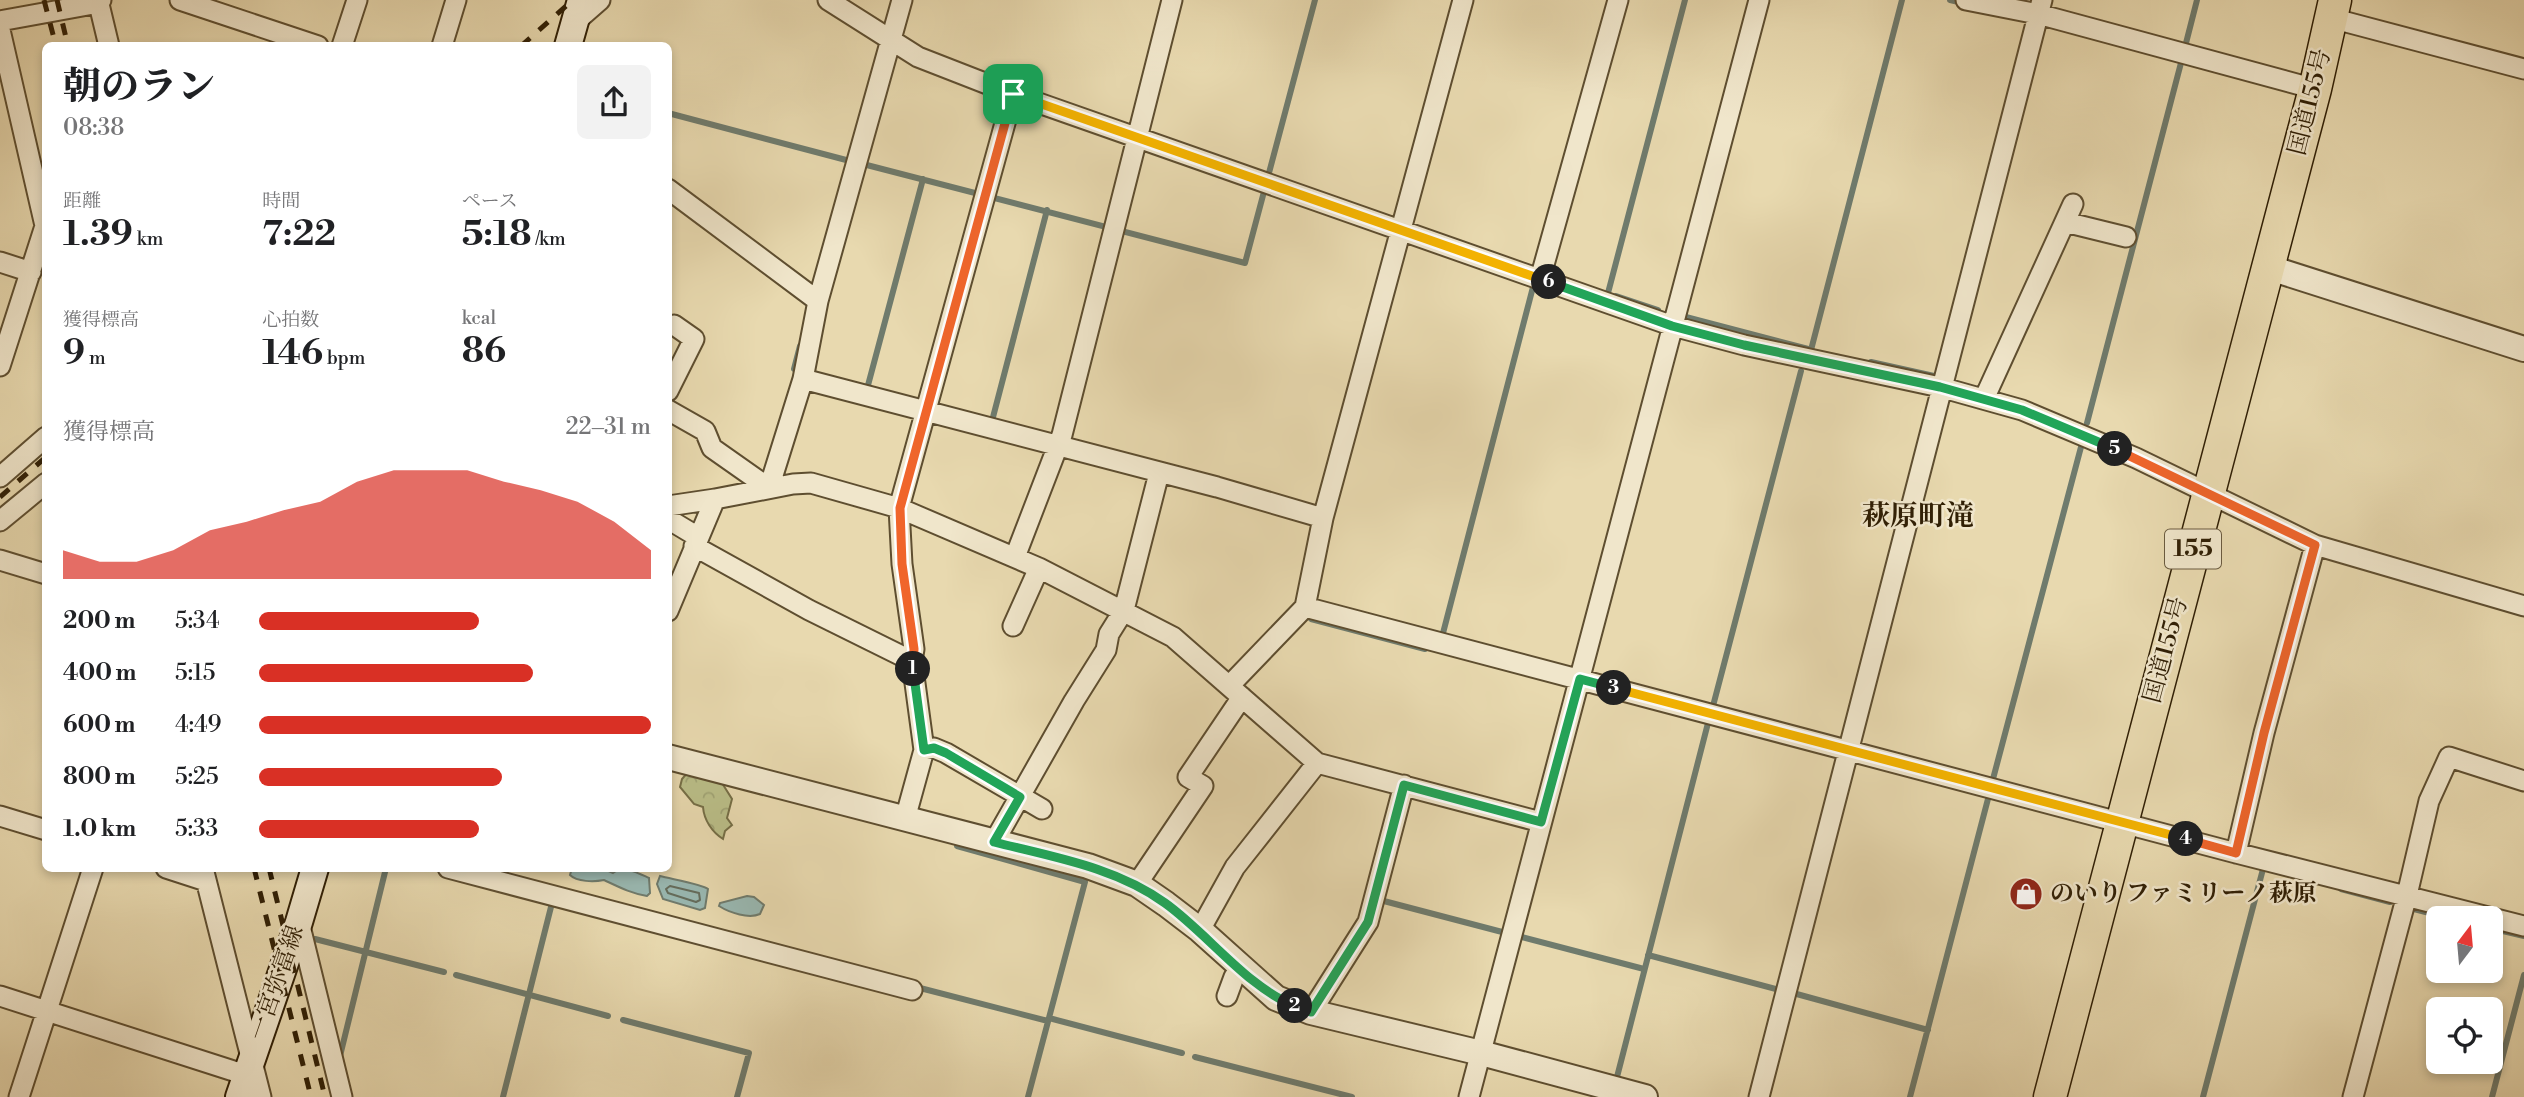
<!DOCTYPE html>
<html lang="ja">
<meta charset="utf-8">
<style>
body{margin:0;font-family:"Libre Bodoni","Noto Serif JP",serif;background:#f2f2f2;color:#202124;height:100vh;display:flex;flex-direction:column;font-size:26px;white-space:nowrap}
*{box-sizing:border-box;margin:0}
p{font-size:23px;color:#757577}
.icon{flex:none;width:38px;height:38px;fill:none;stroke:currentColor;stroke-width:2;stroke-linecap:round;stroke-linejoin:round}
.map{position:relative;flex:1;overflow:hidden}
.sheet{position:absolute;left:42px;top:42px;width:630px;height:830px;display:flex;flex-direction:column;background:#fff;border-radius:10px;box-shadow:0 4px 10px #0003}
.sheet>*{flex:none}
.needle{width:46px;rotate:16deg}
.buttons{position:absolute;left:2426px;top:906px;display:grid;gap:14px}
.buttons a{display:grid;place-items:center;width:77px;height:77px;border-radius:10px;background:#fff;box-shadow:0 4px 10px #0003;font-size:35px}
.pin{position:absolute;display:grid;place-items:center;width:60px;height:60px;color:#fff;margin:-30px;border-radius:14px;box-shadow:0 4px 10px #0006}
.km{position:absolute;width:35px;height:35px;margin:-18px;border-radius:50%;background:#222;color:#fff;font-size:19px;line-height:35px;text-align:center}
.round{display:grid;place-items:center;flex:none;width:74px;height:74px;border-radius:10px;background:#f2f2f2}
.overview{display:flex;align-items:center;justify-content:space-between;height:119px;padding:0 21px}
h1{font-size:38px;font-weight:800;line-height:52px}
.metrics{display:grid;grid-template-columns:repeat(3,1fr);gap:10px;height:119px;padding:7px 21px}
.metrics div{display:grid;align-content:center}
.metrics b{font-size:35px;font-weight:800}
.metrics small{font-size:19px;font-weight:400}
.metrics p{font-size:19px}
.chart{height:196px;padding:14px 21px}
.chart p{display:flex;justify-content:space-between}
.chart svg{width:100%;height:126px;margin-top:7px;fill:#d93025;opacity:.7}
ul{padding:0 21px;list-style:none;font-size:23px}
li{display:grid;grid-template-columns:112px 84px 1fr;align-items:center;height:52px}
li i{height:18px;border-radius:9px;background:#d93025}
.map>svg:first-child{display:block}
.forest{fill:url(#forest-crowns);stroke:#756e46;stroke-width:2}
.water{fill:#99b9b3;stroke:#6f7b6d;stroke-width:2}
.lines{fill:none;stroke-linecap:round;stroke-linejoin:round}
.shore{stroke:#646c5c;stroke-width:2}
.stream{stroke:#6f7b6d;stroke-width:6}
.minor-casing{stroke:#5e4e30;stroke-width:23}
.tertiary-casing{stroke:#5e4e30;stroke-width:28}
.secondary-casing{stroke:#301f05;stroke-width:30}
.trunk-casing{stroke:#301f05;stroke-width:35}
.minor{stroke:#f0e6cb;stroke-width:19}
.tertiary{stroke:#f0e6cb;stroke-width:24}
.secondary{stroke:#f0e6cb;stroke-width:26}
.trunk{stroke:#e8d9af;stroke-width:32}
.rail{stroke:#301f05;stroke-width:5;stroke-dasharray:12 12;stroke-linecap:butt}
.split-1-casing{stroke:#fff;stroke-width:14}
.split-2-casing{stroke:#fff;stroke-width:14}
.split-3-casing{stroke:#fff;stroke-width:14}
.split-4-casing{stroke:#fff;stroke-width:14}
.split-5-casing{stroke:#fff;stroke-width:14}
.split-6-casing{stroke:#fff;stroke-width:14}
.split-7-casing{stroke:#fff;stroke-width:14}
.split-1{stroke:#f0652b;stroke-width:9}
.split-2{stroke:#22a559;stroke-width:9}
.split-3{stroke:#22a559;stroke-width:9}
.split-4{stroke:#f5b400;stroke-width:9}
.split-5{stroke:#f0652b;stroke-width:9}
.split-6{stroke:#22a559;stroke-width:9}
.split-7{stroke:#f5b400;stroke-width:9}
.labels{text-anchor:middle;dominant-baseline:central;stroke-width:5;stroke-linejoin:round;paint-order:stroke}
.shield{fill:#f0e6cb;stroke:#6a5b40;stroke-width:2}
.shield-label{font-size:23px;font-weight:bold;fill:#301f05}
.street-label{font-size:24px;fill:#301f05;stroke:#f0e6cb}
.poi-label{font-size:24px;font-weight:bold;fill:#301f05;stroke:#f0e6cb;text-anchor:start}
.quarter-label{font-size:28px;font-weight:bold;fill:#301f05;stroke:#f0e6cb}
</style>
<div class="map">
<svg width="2524" height="1097" viewBox="0 0 2524 1097">
<defs>
<pattern id="forest-crowns" width="20" height="18" patternUnits="userSpaceOnUse" patternTransform="scale(1.75)"><rect width="20" height="18" fill="#babe88"/><path d="M2 6a3 3 0 1 1 6 0M12 15a3 3 0 1 1 6 0" fill="none" stroke="#a0a374"/></pattern>
</defs>
<rect width="100%" height="100%" fill="#e8d9af"/>
<filter id="stains"><feTurbulence type="fractalNoise" baseFrequency=".00286" numOctaves="4"/><feColorMatrix values="0 0 0 0 .2 0 0 0 0 .09 0 0 0 0 .02 0 0 0 .5 -.17"/></filter>
<radialGradient id="worn" r=".72"><stop offset=".6" stop-color="#630" stop-opacity="0"/><stop offset="1" stop-color="#630" stop-opacity=".3"/></radialGradient>
<!-- forest -->
<path class="forest" d="M689 771 722 783 732 799 727 818 732 825 725 831 723 839C712 832 704 820 703 807L694 804 680 787 682 779Z"/>
<!-- water -->
<path class="water" d="M572 868H602L613 873C624 865 638 873 649 878L650 893 647 896C630 893 619 887 604 880 594 882 577 882 570 875Z
M660 876C671 879 702 884 708 889L705 908 700 910 663 899 657 884Z
M747 896 754 897 764 905 760 914C749 919 730 913 719 906L720 903Z"/>
<g class="lines">
<!-- shore -->
<path class="shore" d="M670 886 699 893 700 900 696 902 668 893 666 889Z"/>
<!-- stream -->
<path class="stream" d="M1950 0 1963 3
M2185 47 2197 0
M668 113 850 161 849 164
M859 163 1245 263 1315 0
M1608 293 1685 0
M1616 296 1658 310
M1682 316 1812 350
M800 346 794 369 802 371
M1811 350 1902 0
M1871 362 1934 376
M867 389 923 179
M992 421 1047 210
M2087 423 2182 59
M1311 619 1425 649
M1442 637 1533 287
M1713 706 1801 371
M1993 779 2081 447
M957 846 1085 882 1028 1097
M2341 889 2390 902
M1380 900 1506 933
M2410 908 2453 919
M2490 928 2524 936
M1518 936 1644 969
M315 939 444 972
M1648 955 1783 991
M456 975 608 1016
M920 988 1048 1021
M1793 993 1928 1030
M1049 1018 1182 1053
M623 1020 749 1053 737 1097
M340 1056 386 868
M1195 1057 1352 1097
M1617 1077 1708 723
M503 1097 552 903
M1910 1097 1989 795
M2203 1097 2263 869
M2492 1097 2524 975"/>
<defs>
<path id="minor" d="M98 0 109 46
M180 0 318 46
M828 0 918 57 1013 94 1673 326 1744 345 1940 387 2022 410 2136 458 2315 545 2524 606
M1966 0 2038 14 2315 89
M2331 18 2524 69
M0 21 99 3 101 0
M576 21 600 0
M0 30 46 230
M342 46 357 0
M442 46 456 0
M1013 94 899 508 1039 568 1173 637 1317 763 1541 822
M668 189 818 301
M2065 222 2126 237
M0 262 31 272
M1540 279 1618 0
M0 366 45 226
M803 379 1217 487 1323 518
M668 391 694 339 674 325
M1984 399 2073 204
M668 410 705 431 712 448 769 488 803 379 818 301 902 0
M0 477 46 437
M668 506 715 499 793 484 811 483 899 508 902 564 914 649 912 661 924 750 905 819
M668 519 698 537
M0 521 46 483
M694 546 809 610 912 661
M1015 557 1062 435 1172 0
M0 560 46 574
M1305 607 2236 853 2524 926
M668 611 715 499
M1013 626 1039 568
M1230 685 1305 607 1323 518 1463 0
M924 750 934 748 946 753 1042 809
M0 816 46 830
M994 842 1074 701 1106 650 1109 634 1124 610 1159 473
M2236 853 2264 733 2315 545
M166 868 206 881
M203 868 261 1097
M448 868 912 990
M1137 884 1203 786 1188 777 1242 697
M299 922 342 1097
M1200 930 1235 867 1317 763
M0 996 246 1075
M1227 996 1234 977 1241 969
M1311 1012 1368 922 1404 785
M19 1097 93 868
M1469 1097 1759 0
M1759 1097 2042 0
M2353 1097 2407 895 2429 801 2449 757 2524 781"/>
<path id="tertiary" d="M2267 267 2524 349
M668 757 1088 866 1137 884 1166 904 1200 930 1276 998 1311 1012 1481 1053 1645 1097"/>
<path id="secondary" d="M568 46 581 0
M239 1097 299 922 315 868"/>
<path id="trunk" d="M2050 1097 2315 89 2335 0"/>
</defs>
<!-- minor casing -->
<use href="#minor" class="minor-casing"/>
<!-- tertiary casing -->
<use href="#tertiary" class="tertiary-casing"/>
<!-- secondary casing -->
<use href="#secondary" class="secondary-casing"/>
<!-- trunk casing -->
<use href="#trunk" class="trunk-casing"/>
<!-- minor -->
<use href="#minor" class="minor"/>
<!-- tertiary -->
<use href="#tertiary" class="tertiary"/>
<!-- secondary -->
<use href="#secondary" class="secondary"/>
<!-- trunk -->
<use href="#trunk" class="trunk"/>
<!-- rail -->
<path class="rail" d="M44 0 56 46
M57 0 68 46
M521 46 573 0
M0 497 46 457
M254 868 311 1097
M269 868 325 1097"/>
</g>
<g class="lines">
<defs>
<path id="split-1" d="M913 669 914 649 902 564 900 508 1013 94"/>
<path id="split-2" d="M913 669 924 750 934 748 946 753 1020 797 994 842C1053 857 1115 867 1165 903 1207 933 1248 988 1295 1006"/>
<path id="split-3" d="M1295 1006 1311 1012 1368 922 1404 785 1541 822 1580 679 1614 688"/>
<path id="split-4" d="M1614 688 2186 839"/>
<path id="split-5" d="M2115 449 2315 545 2264 733 2236 853 2186 839"/>
<path id="split-6" d="M1549 282 1672 326 1744 345 1940 387 2022 410 2115 449"/>
<path id="split-7" d="M1013 94 1549 282"/>
</defs>
<!-- split-1 casing -->
<use href="#split-1" class="split-1-casing"/>
<!-- split-2 casing -->
<use href="#split-2" class="split-2-casing"/>
<!-- split-3 casing -->
<use href="#split-3" class="split-3-casing"/>
<!-- split-4 casing -->
<use href="#split-4" class="split-4-casing"/>
<!-- split-5 casing -->
<use href="#split-5" class="split-5-casing"/>
<!-- split-6 casing -->
<use href="#split-6" class="split-6-casing"/>
<!-- split-7 casing -->
<use href="#split-7" class="split-7-casing"/>
<!-- split-1 -->
<use href="#split-1" class="split-1"/>
<!-- split-2 -->
<use href="#split-2" class="split-2"/>
<!-- split-3 -->
<use href="#split-3" class="split-3"/>
<!-- split-4 -->
<use href="#split-4" class="split-4"/>
<!-- split-5 -->
<use href="#split-5" class="split-5"/>
<!-- split-6 -->
<use href="#split-6" class="split-6"/>
<!-- split-7 -->
<use href="#split-7" class="split-7"/>
</g>
<!-- icons -->
<defs>
<symbol id="shop-disc" viewBox="-11 -11 22 22"><circle r="9.5" fill="#8f2418" stroke="#f0e6cb"/><path d="M-5-2.5h2.3a2.7 3.5 0 0 1 5.4 0H5L5.5 6h-11ZM-1.5-2.5h3a1.5 2.3 0 0 0-3 0Z" fill="#fff"/></symbol>
</defs>
<g fill-rule="evenodd">
<use href="#shop-disc" x="2007" y="875" width="38" height="38"/>
</g>
<g class="labels">
<!-- shield labels -->
<rect class="shield" x="2165" y="529.5" width="56" height="39" rx="5"/>
<g class="shield-label">
<text x="2193" y="549">155</text>
</g>
<!-- street labels -->
<g class="street-label">
<text transform="translate(2310 102) rotate(-76)">国道155号</text>
<text transform="translate(2166 650) rotate(-75)">国道155号</text>
<text transform="translate(277 983) rotate(-71)">一宮弥富線</text>
</g>
<!-- poi labels -->
<g class="poi-label">
<text x="2050" y="894">のいり ファミリーノ萩原</text>
</g>
<!-- quarter labels -->
<g class="quarter-label">
<text x="1918" y="516">萩原町滝</text>
</g>
</g>
<rect width="100%" height="100%" filter="url(#stains)"/>
<rect width="100%" height="100%" fill="url(#worn)"/>
</svg>
<div class="buttons">
<a><svg class="needle" viewBox="-14 -14 28 28"><path d="M0-13l5 13h-10z" fill="#e53935"/><path d="M0 13l5-13h-10z" fill="#757577"/></svg></a>
<a><svg class="icon" aria-label="locate" viewBox="0 0 24 24"><circle cx="12" cy="12" r="6"/><path d="M12 2v4M12 18v4M2 12h4M18 12h4"/></svg></a>
</div>
<div class="pin" style="left:1013px;top:94px;background:#1e9e55"><svg class="icon" aria-label="arrive" viewBox="0 0 24 24"><path d="M6 21V4h12l-3 4 3 4H6"/></svg></div>
<b class="km" style="left:913px;top:669px">1</b>
<b class="km" style="left:1295px;top:1006px">2</b>
<b class="km" style="left:1614px;top:688px">3</b>
<b class="km" style="left:2186px;top:839px">4</b>
<b class="km" style="left:2115px;top:449px">5</b>
<b class="km" style="left:1549px;top:282px">6</b>
<section class="sheet">
<div class="overview"><div><h1>朝のラン</h1><p>08:38</p></div><a class="round"><svg class="icon" aria-label="share" viewBox="0 0 24 24"><path d="M12 15V3M7 8l5-5 5 5M5 13v7h14v-7"/></svg></a></div>
<div class="metrics">
<div><p>距離</p><b>1.39<small> km</small></b></div>
<div><p>時間</p><b>7:22</b></div>
<div><p>ペース</p><b>5:18<small> /km</small></b></div>
</div>
<div class="metrics">
<div><p>獲得標高</p><b>9<small> m</small></b></div>
<div><p>心拍数</p><b>146<small> bpm</small></b></div>
<div><p>kcal</p><b>86</b></div>
</div>
<div class="chart"><p><span>獲得標高</span>22–31 m</p>
<svg viewBox="0 0 160 44" preserveAspectRatio="none"><path d="M0 44V34L10 38L20 38L30 34L40 27L50 24L60 20L70 17L80 10L90 6L100 6L110 6L120 10L130 13L140 17L150 24L160 34V44z"/></svg>
</div>
<ul>
<li><b>200 m</b>5:34<i style="width:56%"></i></li>
<li><b>400 m</b>5:15<i style="width:70%"></i></li>
<li><b>600 m</b>4:49<i style="width:100%"></i></li>
<li><b>800 m</b>5:25<i style="width:62%"></i></li>
<li><b>1.0 km</b>5:33<i style="width:56%"></i></li>
</ul>
</section>
</div>
